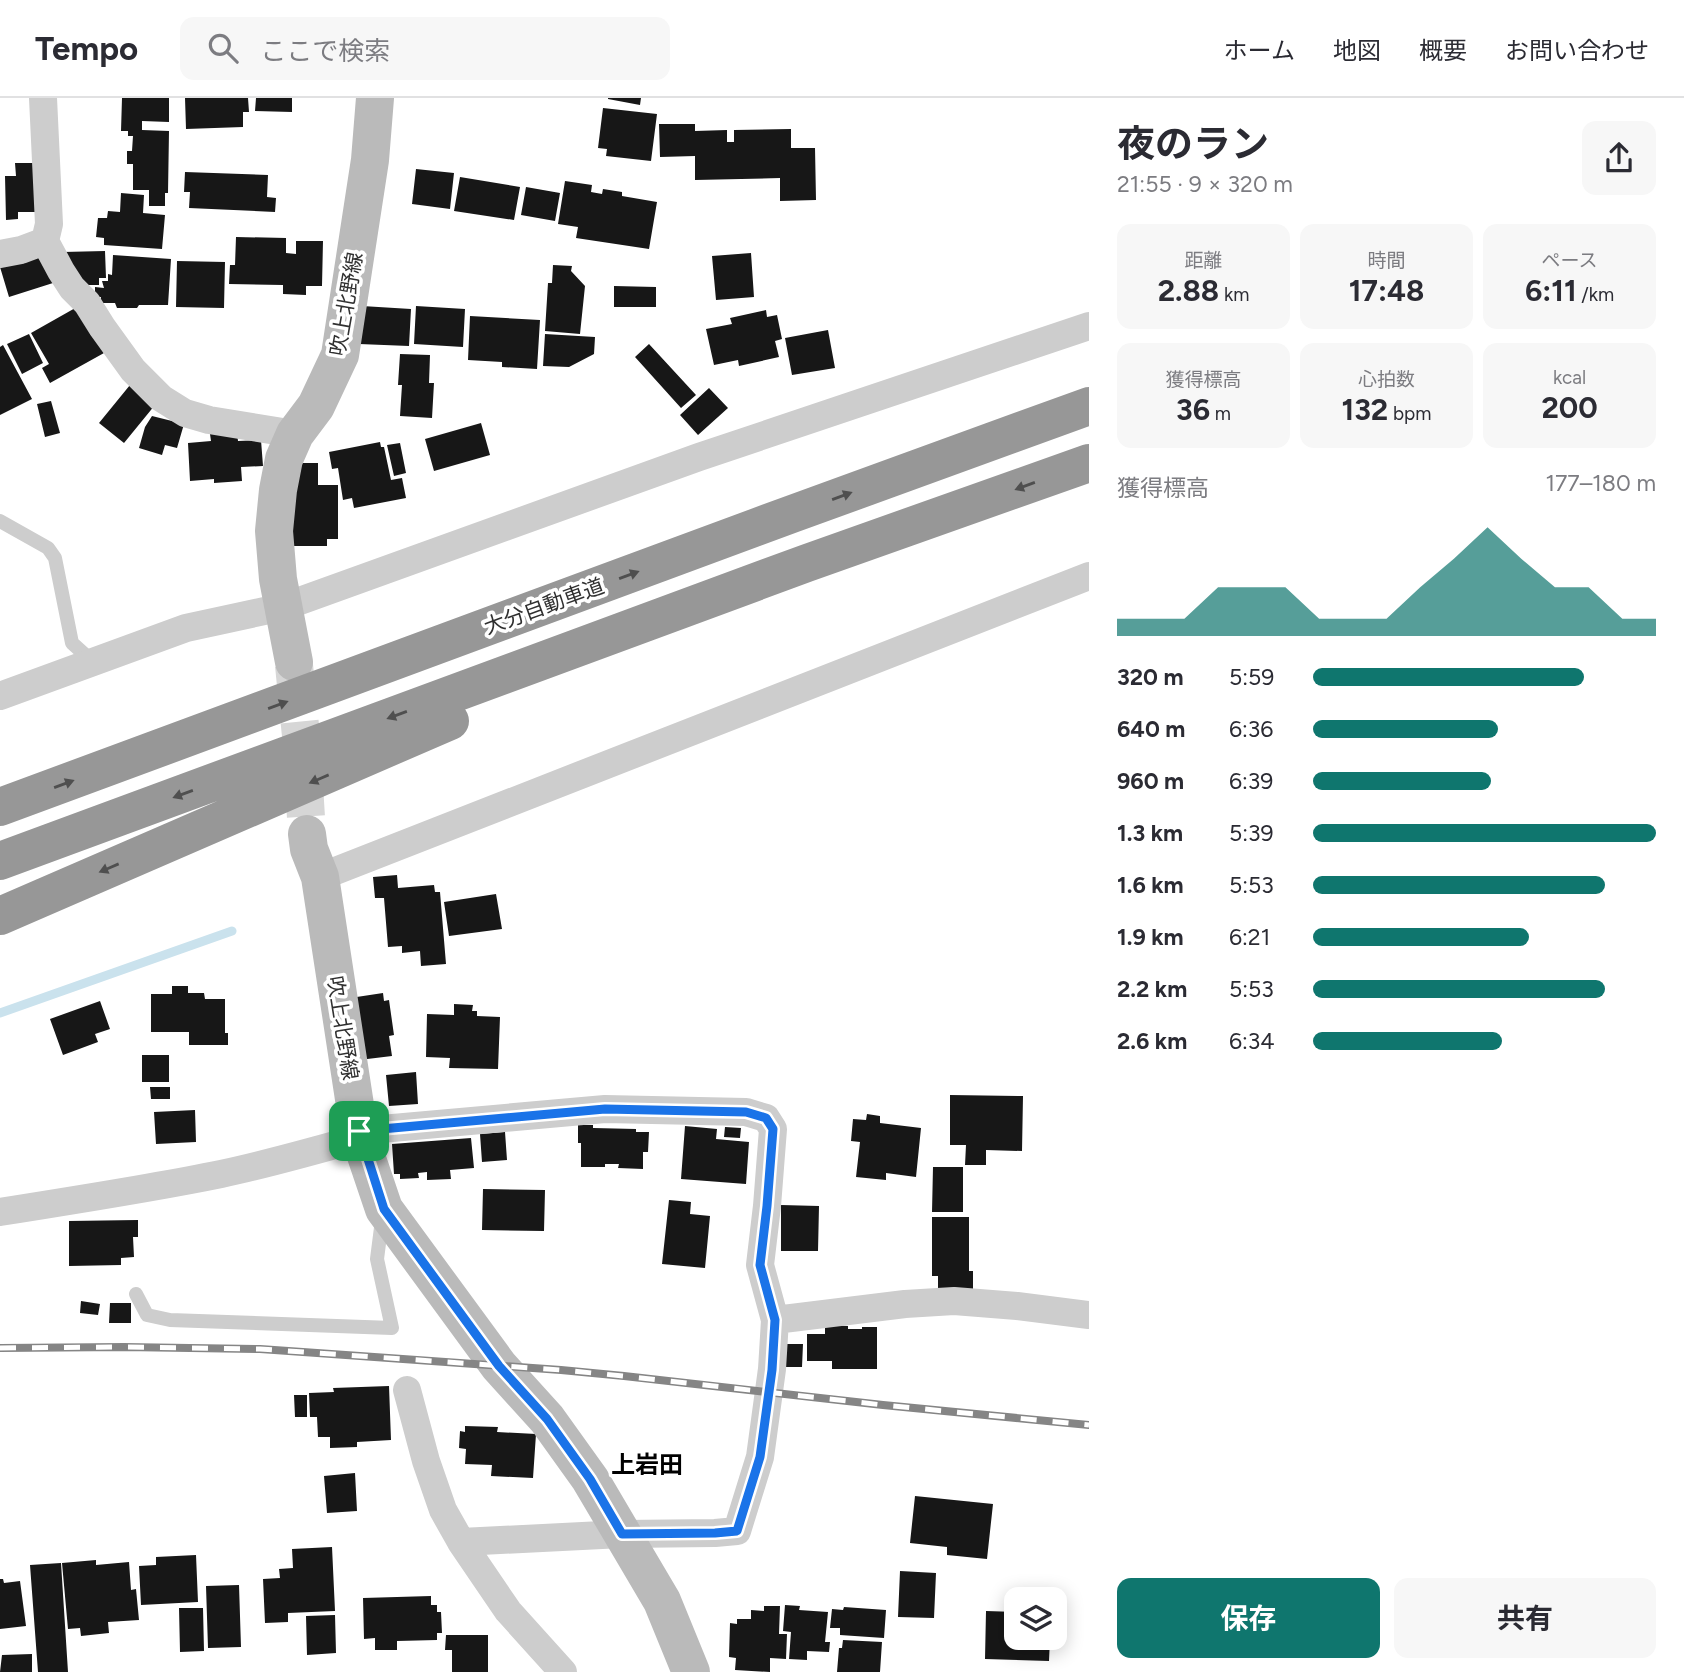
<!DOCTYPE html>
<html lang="ja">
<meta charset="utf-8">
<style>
body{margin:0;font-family:Figtree,"Noto Sans JP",sans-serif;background:#f7f7f7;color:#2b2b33;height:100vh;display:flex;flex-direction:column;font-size:26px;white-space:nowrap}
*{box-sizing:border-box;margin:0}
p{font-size:23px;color:#7c7c81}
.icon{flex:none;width:38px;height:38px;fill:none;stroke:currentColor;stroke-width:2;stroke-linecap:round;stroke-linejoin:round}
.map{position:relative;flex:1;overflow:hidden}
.details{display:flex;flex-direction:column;background:#fff;width:595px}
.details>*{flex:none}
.fabs{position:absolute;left:1004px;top:1489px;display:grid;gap:14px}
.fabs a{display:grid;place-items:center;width:63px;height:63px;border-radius:14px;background:#fff;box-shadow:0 4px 18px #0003;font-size:35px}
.pin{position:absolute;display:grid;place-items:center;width:60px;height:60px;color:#fff;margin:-30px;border-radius:14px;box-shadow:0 4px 10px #0006}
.round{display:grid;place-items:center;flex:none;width:74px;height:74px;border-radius:14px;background:#f7f7f7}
.head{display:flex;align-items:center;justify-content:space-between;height:119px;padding:0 28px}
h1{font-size:38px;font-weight:700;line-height:52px}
.metrics{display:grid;grid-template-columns:repeat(3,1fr);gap:10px;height:119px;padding:7px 28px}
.metrics div{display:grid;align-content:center;border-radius:14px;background:#f7f7f7;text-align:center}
.metrics b{font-size:30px;font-weight:700}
.metrics small{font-size:19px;font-weight:400}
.metrics p{font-size:19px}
.chart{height:196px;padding:14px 28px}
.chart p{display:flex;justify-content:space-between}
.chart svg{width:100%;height:126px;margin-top:7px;fill:#0f766e;opacity:.7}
.primary-button{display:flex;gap:14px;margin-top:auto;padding:14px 28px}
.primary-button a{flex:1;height:80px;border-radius:14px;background:#0f766e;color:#fff;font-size:28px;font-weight:700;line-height:80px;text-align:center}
.primary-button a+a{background:#f7f7f7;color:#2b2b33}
ul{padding:0 28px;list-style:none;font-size:23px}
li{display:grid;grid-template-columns:112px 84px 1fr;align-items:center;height:52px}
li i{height:18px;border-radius:9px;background:#0f766e}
header{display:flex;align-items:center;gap:42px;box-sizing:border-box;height:98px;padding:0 35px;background:#fff;border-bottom:2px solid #e1e1e2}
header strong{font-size:33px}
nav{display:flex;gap:38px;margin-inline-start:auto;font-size:24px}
.search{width:490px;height:63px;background:#f7f7f7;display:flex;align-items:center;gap:18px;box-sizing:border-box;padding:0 24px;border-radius:14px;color:#7c7c81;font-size:26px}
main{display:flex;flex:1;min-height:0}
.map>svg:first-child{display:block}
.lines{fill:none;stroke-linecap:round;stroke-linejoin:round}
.stream{stroke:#cae2ed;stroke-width:9}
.building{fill:#171717}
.secondary-tunnel{stroke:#d6d6d6;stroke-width:38;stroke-dasharray:38 19;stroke-linecap:butt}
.service{stroke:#cdcdcd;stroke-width:14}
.minor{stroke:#cdcdcd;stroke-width:28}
.secondary{stroke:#bababa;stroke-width:38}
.motorway{stroke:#979797;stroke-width:38}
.rail-casing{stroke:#858585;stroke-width:8}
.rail{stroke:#fff;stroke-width:5;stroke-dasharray:16;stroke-linecap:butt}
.oneway{fill:#4f4f4f}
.route-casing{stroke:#fff;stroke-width:14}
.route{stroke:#1a73e8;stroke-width:9}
.labels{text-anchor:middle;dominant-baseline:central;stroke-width:7;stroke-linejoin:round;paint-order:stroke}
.street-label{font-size:21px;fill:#303030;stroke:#fff}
.quarter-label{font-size:24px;font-weight:bold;fill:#000;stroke:#fff}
</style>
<header>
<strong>Tempo</strong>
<div class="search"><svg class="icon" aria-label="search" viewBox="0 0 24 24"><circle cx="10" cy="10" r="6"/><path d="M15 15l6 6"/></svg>ここで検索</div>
<nav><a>ホーム</a><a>地図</a><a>概要</a><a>お問い合わせ</a></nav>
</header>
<main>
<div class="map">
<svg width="1089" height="1574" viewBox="0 0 1089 1574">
<rect width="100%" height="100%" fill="#fff"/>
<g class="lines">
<!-- stream -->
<path class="stream" d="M0 915 232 833"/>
</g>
<!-- building -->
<path class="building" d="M122 0H169V24L142 23V32L169 33 168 95H165V108H149V92H133V66H127V53H132L133 38H128V33H121Z
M185 0H248L249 14H243V29L186 31Z
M256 0H292V14L255 13Z
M608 0H641L640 7 608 1Z
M603 10 657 16 651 63 606 58 607 51 598 50Z
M659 26H695V33L727 32V44H734V32L791 31V50H815L816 102 780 103V80L695 82V58L660 59Z
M15 65H39L40 114H18V121L6 122 5 78H16Z
M416 71 454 75 450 111 412 106Z
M185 74 268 77 267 99 276 100 275 114 189 110 190 94H184Z
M460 79 520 89 514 122 454 113Z
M565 83 592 87 591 94 602 96 603 91 622 94V98L657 104 649 151 576 140 578 129 558 126Z
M526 89 560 95 555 123 521 117Z
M121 95 144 97 143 115 165 117 162 151 104 147V140L96 139 98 120H107L108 113 120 114Z
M236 139 286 140V155L296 156V143H323L322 188H306V197L283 196V187L229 186 230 167H235Z
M105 153 106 180H99V187H76L63 154Z
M44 155 53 185 9 199 0 169Z
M751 155 754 199 716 202 712 158Z
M113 157 171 161 168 207H139L137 210H117L115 205H100L101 199H95V189L104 190 102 183H108V176L112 177Z
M177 163 225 164 224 210 176 209Z
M553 167 572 168 571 173 585 188 580 236 545 233 548 185H552Z
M614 188 656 189V209H614Z
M362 208 411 211 409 248 359 246Z
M416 208 465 211 463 249 414 246Z
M77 209 104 255 50 285 42 270 49 266 31 235Z
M766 212 767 219 777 217 782 241 775 243 779 259 739 268 738 262 714 267 706 231 732 226 730 220Z
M470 218 540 222 537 271 502 269V264L468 262Z
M828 232 835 270 792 277 785 240Z
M29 236 43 265 22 276 7 246Z
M545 236 595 239 594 256 569 269 543 268Z
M649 246 696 297 681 310 635 259Z
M3 247 32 301 0 317V249Z
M400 256 430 257 429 285H434L432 320 400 318 402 287H398Z
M130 287 155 307 124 345 99 325Z
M709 290 728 310 698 337 680 317Z
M51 303 60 335 45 339 37 306Z
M152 318 184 326 177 350 165 347 162 357 139 350 145 329Z
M481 325 490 357 434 373 425 341Z
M237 335 238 343 261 342 263 368 241 369 242 383 214 385V381L190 383 188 345 211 343 210 336Z
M380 344 381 349H384L391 382 402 380 406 400 354 410 352 400 343 402 338 370 332 371 329 354Z
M400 345 406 375 394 378 387 347Z
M299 365H318V387H338V441H327V448H287Z
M397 777 398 790 434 787 435 794H440L446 866 421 868 420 853 402 855V848L388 849 384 800H375L373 779Z
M496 796 502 831 449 838 444 804Z
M172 888H188V895H204L205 901H225V935H228V947H189V934H151V896H172Z
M383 895 384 903 389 902 394 937 389 938 392 958 359 962 350 900Z
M100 903 110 931 95 936 98 944 63 957 50 921Z
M454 906 473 907 472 913H477V918L500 919 498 971 449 970 450 960 426 959 427 916 454 917Z
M142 957H169V984H142Z
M416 974 418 1006 389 1008 386 977Z
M150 989H170V1001H151Z
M950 997 1023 998 1022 1053 986 1052V1067H965L966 1047H950Z
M195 1012 196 1044 156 1046 154 1014Z
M867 1016 880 1018V1025L921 1030 916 1079 886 1075V1082L856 1079 860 1044 851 1043 853 1021 866 1022Z
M578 1027H593V1030L636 1031V1034H649L648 1054H643V1071L618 1070 619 1066H605V1069H581V1045H578Z
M685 1028 717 1031 716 1041 749 1044 746 1086 681 1081Z
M725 1029 741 1030 740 1040 724 1039Z
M505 1034 507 1062 482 1064 480 1036Z
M471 1040 474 1070 450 1072 451 1081 427 1082V1074L418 1075 419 1080 400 1081V1076H394L392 1046Z
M933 1069H963V1114H932Z
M483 1091 545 1092 544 1133 482 1132Z
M669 1102 691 1104 690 1116 710 1118 705 1170 662 1166Z
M781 1107 819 1108 818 1153H781Z
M932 1119H969V1173H973V1193H938V1178H932Z
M138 1122V1139H133L134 1159 121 1160V1167L69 1168V1123Z
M81 1203 100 1206 98 1217 80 1215Z
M110 1205H131V1225H109Z
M825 1227 848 1228V1231H862V1229H877V1271H832V1263H807V1236H825Z
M784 1246H803L802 1269H783Z
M389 1288 391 1342 357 1344V1349L330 1350V1339H318L317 1319H310L309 1295 334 1294 333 1290Z
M294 1297H307V1319H295Z
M465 1328 498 1329 497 1334 536 1336 533 1380 491 1378 492 1367 465 1366 466 1351 459 1350 460 1333 465 1334Z
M355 1375 357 1413 327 1415 324 1378Z
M915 1398 993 1406 987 1461 947 1457V1449L910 1445Z
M332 1449 335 1513 288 1515V1524L265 1525 263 1481 280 1480 279 1471 293 1470 292 1451Z
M196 1457 198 1504 141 1507 139 1468 156 1467V1459Z
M96 1462V1467L129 1464 131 1492 136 1491 139 1522 108 1524 109 1535 81 1538 80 1530 68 1531 62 1465Z
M61 1465 68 1574H38L30 1467Z
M900 1473 936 1475 934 1520 898 1519Z
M0 1481H3L4 1485 20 1483 26 1528 0 1531Z
M239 1487 241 1549 208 1550 206 1488Z
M431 1498V1507H437V1514H441L442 1535H437V1542L397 1543V1552H375V1540L364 1541 363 1500Z
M785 1507 800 1508 799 1512 828 1514 825 1544H830L829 1554 807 1553V1562L789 1561 791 1534 783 1533Z
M764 1508H780L779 1536H787L786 1561 770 1560V1574L735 1572 736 1560 729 1559 730 1525 737 1526V1521H751V1512L764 1513Z
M844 1509 886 1512 884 1540 840 1537V1530H830L832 1511 843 1512Z
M179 1510H203L204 1553 180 1554Z
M986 1513 1017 1514V1540H1050L1049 1563 985 1561Z
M335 1517 336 1555 307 1557 306 1518Z
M446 1537H488V1574H452V1552H445Z
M843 1542 882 1544 880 1574H837L839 1550H842Z
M32 1556V1574H0L2 1557Z"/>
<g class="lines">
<!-- secondary-tunnel -->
<path class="secondary-tunnel" d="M294 567 301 638 307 736"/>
<!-- service -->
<path class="service" d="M0 423 48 450 55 460 72 545 93 564
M136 1196 147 1217 170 1222 392 1230 377 1161 382 1122"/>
<!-- minor -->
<path class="minor" d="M45 143 61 173 72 190 87 205 102 229 133 272 161 300 185 315 209 322 295 336
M0 156 21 152 45 143 49 126 43 0
M0 598 186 530 283 509 699 359 1089 228
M320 779 1089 478
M359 1033 605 1011 746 1014 766 1020 773 1031 767 1108 760 1167 775 1222 905 1206 954 1203 1017 1208 1089 1217
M0 1114C74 1102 148 1091 221 1076 268 1066 314 1053 360 1040
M407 1292 426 1363 443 1412 461 1444 508 1513 563 1574
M461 1444 622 1436 715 1435 737 1433 760 1359 772 1271 775 1222"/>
<!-- secondary -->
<path class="secondary" d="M294 564 278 481 274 433 278 392 284 361 295 336 316 308 340 257 370 62 375 0
M307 736 309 751 320 779 360 1040 384 1111 499 1268 547 1321 590 1381 662 1503 691 1574"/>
<!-- motorway -->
<path class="motorway" d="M0 709 792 416 1089 308
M0 763 807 465 1089 365
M0 818 450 623"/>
<defs>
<path id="rail" d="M0 1250 124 1249 260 1251 561 1272 624 1278 883 1307 1089 1327"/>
</defs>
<!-- rail casing -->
<use href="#rail" class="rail-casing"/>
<!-- rail -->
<use href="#rail" class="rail"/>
</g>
<!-- one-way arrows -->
<defs><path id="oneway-solid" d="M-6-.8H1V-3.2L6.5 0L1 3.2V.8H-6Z" transform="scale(1.75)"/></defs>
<g class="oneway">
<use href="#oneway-solid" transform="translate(1025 388) rotate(160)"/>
<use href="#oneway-solid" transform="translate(842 398) rotate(-20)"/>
<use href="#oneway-solid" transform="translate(629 477) rotate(-20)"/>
<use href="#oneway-solid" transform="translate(278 607) rotate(-20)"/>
<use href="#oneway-solid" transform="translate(397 617) rotate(160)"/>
<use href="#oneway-solid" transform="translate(319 681) rotate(157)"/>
<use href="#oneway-solid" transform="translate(64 686) rotate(-20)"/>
<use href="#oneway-solid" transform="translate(183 696) rotate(160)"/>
<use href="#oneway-solid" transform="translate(109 770) rotate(157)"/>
</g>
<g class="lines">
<defs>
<path id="route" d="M605 1011 746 1014 766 1020 773 1031 767 1108 760 1167 775 1222 772 1272 760 1359 737 1433 715 1435 622 1436 590 1381 547 1321 499 1268 384 1111 359 1033Z"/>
</defs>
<!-- route casing -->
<use href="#route" class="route-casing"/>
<!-- route -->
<use href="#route" class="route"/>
</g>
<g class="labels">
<!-- street labels -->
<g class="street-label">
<text transform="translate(346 206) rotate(-80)">吹上北野線</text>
<text transform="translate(544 508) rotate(-20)">大分自動車道</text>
<text transform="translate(343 930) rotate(81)">吹上北野線</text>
</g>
<!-- quarter labels -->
<g class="quarter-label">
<text x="647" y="1366">上岩田</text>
</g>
</g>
</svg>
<div class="fabs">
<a><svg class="icon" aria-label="layers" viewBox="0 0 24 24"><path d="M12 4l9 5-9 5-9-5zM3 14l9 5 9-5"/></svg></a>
</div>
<div class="pin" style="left:359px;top:1033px;background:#1e9e55"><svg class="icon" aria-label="arrive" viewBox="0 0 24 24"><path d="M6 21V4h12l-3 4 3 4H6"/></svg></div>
</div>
<section class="details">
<div class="head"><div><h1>夜のラン</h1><p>21:55 · 9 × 320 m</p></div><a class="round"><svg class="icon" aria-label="share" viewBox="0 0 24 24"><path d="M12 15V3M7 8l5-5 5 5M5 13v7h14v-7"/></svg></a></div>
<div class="metrics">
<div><p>距離</p><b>2.88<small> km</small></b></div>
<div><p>時間</p><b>17:48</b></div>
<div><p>ペース</p><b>6:11<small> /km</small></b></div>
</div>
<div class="metrics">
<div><p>獲得標高</p><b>36<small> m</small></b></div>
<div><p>心拍数</p><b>132<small> bpm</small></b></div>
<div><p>kcal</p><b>200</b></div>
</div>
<div class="chart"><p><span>獲得標高</span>177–180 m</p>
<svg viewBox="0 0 160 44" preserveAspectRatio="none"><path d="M0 44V38L10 38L20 38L30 27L40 27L50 27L60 38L70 38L80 38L90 27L100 17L110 6L120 17L130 27L140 27L150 38L160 38V44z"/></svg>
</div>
<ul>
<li><b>320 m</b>5:59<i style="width:79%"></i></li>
<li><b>640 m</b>6:36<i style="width:54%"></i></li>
<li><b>960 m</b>6:39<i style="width:52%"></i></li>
<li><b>1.3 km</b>5:39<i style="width:100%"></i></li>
<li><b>1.6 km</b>5:53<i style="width:85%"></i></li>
<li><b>1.9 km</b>6:21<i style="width:63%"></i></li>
<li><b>2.2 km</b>5:53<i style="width:85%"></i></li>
<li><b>2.6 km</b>6:34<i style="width:55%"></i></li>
</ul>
<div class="primary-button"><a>保存</a><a>共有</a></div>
</section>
</main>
